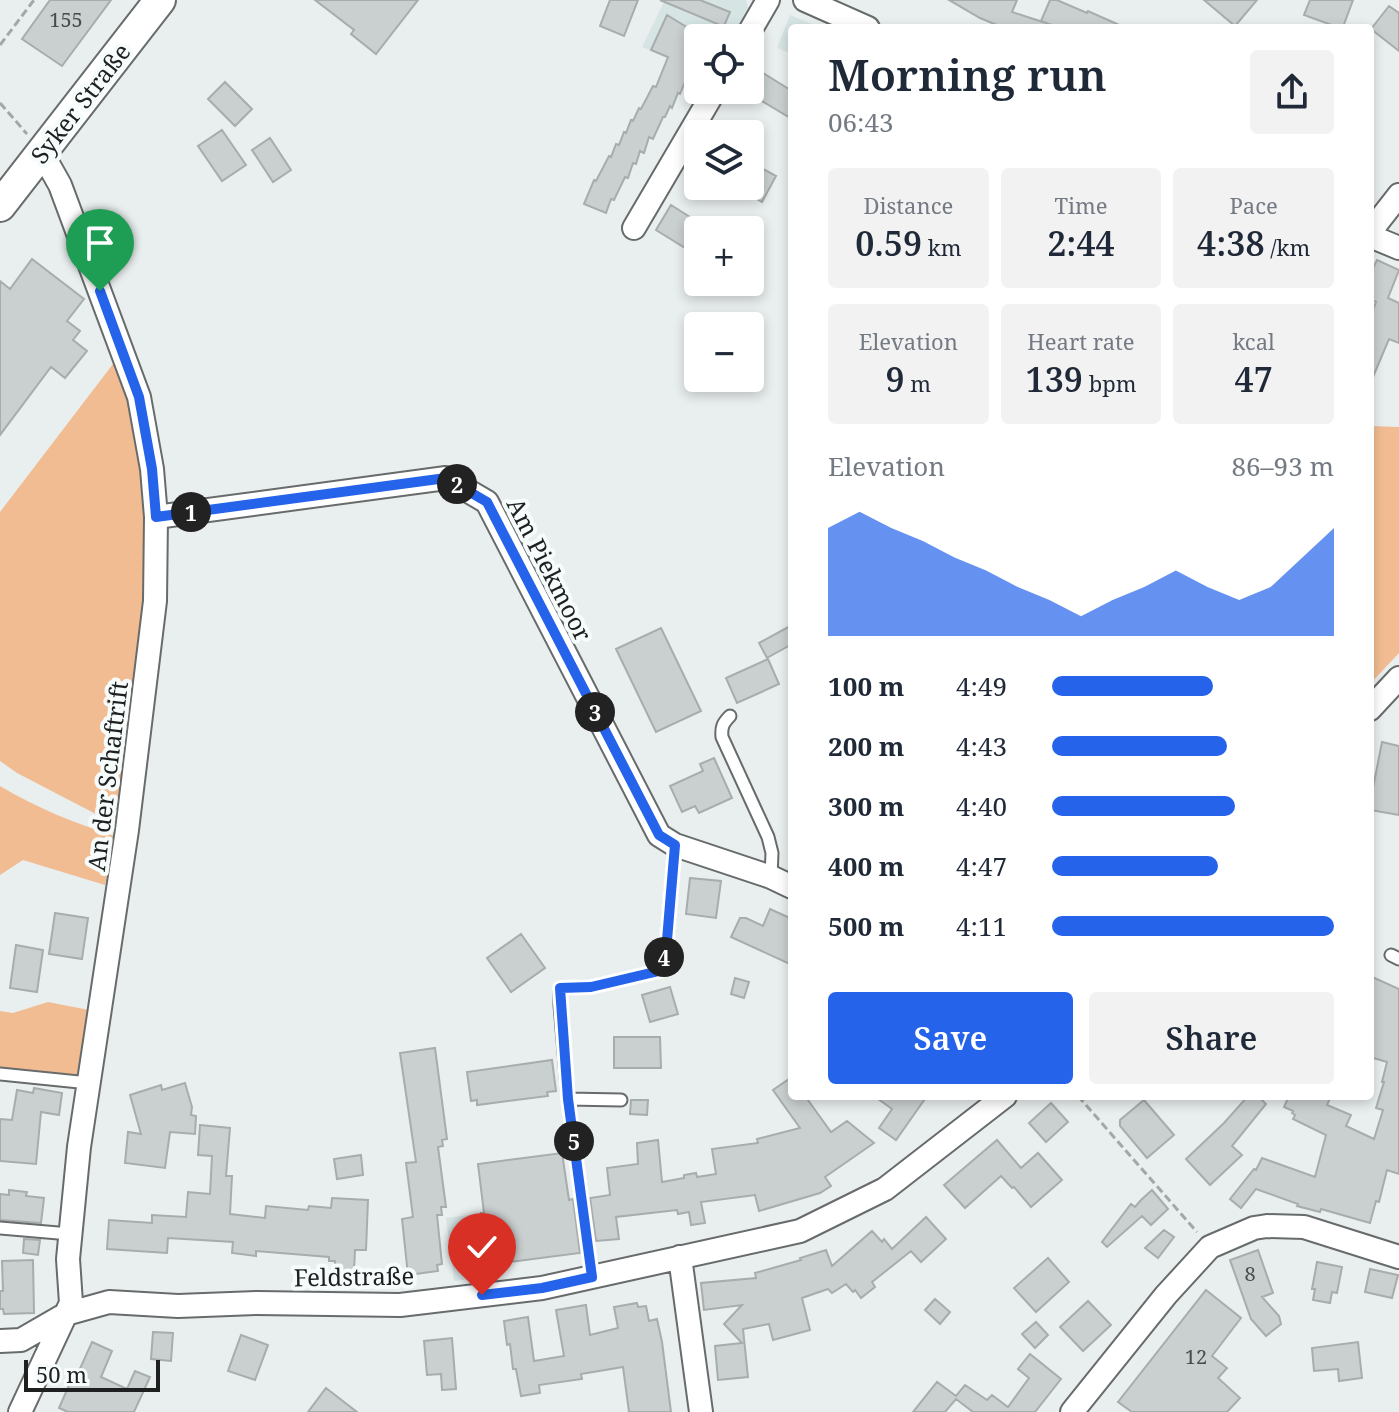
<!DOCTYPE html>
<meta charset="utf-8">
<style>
body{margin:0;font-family:"Noto Serif",serif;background:#f2f2f3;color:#1f2937;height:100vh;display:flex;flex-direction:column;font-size:30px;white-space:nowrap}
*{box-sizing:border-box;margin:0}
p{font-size:26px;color:#747a83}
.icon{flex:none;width:44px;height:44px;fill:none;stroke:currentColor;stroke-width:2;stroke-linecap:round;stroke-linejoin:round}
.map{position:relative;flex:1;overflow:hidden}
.details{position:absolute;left:788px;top:24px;width:586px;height:1076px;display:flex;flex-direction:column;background:#fff;border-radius:8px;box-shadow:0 4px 12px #0003}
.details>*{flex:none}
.fabs{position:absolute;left:684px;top:24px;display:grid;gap:16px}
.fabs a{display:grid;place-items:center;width:80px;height:80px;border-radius:8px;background:#fff;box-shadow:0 4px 12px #0003;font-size:40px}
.scale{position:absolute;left:24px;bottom:20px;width:136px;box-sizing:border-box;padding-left:8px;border:4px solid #1e1f1f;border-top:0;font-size:22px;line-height:28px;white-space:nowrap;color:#1e1f1f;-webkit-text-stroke:6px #f6fbfb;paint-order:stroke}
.pin{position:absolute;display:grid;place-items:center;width:68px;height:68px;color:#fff;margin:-82px -34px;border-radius:50% 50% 50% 0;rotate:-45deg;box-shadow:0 0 8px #0007}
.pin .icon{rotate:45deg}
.km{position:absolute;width:40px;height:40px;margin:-20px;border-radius:50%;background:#222;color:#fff;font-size:22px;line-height:40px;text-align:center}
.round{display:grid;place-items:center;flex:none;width:84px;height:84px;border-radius:8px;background:#f2f2f3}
.overview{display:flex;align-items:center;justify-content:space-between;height:136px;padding:0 40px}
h1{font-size:44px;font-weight:600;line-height:60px}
.stats{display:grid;grid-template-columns:repeat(3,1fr);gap:12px;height:136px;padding:8px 40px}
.stats div{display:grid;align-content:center;border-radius:8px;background:#f2f2f3;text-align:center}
.stats b{font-size:34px;font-weight:600}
.stats small{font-size:22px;font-weight:400}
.stats p{font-size:22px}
.chart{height:224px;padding:16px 40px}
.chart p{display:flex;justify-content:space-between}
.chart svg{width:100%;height:144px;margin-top:8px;fill:#2563eb;opacity:.7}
.cta{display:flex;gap:16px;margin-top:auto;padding:16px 40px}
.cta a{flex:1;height:92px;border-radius:8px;background:#2563eb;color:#fff;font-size:32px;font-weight:600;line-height:92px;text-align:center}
.cta a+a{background:#f2f2f3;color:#1f2937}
ul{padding:0 40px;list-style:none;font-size:26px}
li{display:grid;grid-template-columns:128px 96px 1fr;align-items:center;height:60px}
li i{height:20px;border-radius:10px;background:#2563eb}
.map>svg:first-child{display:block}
.built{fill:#d6e4e4}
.green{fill:#f2bc92}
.building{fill:#cacfcf;stroke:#a7acac;stroke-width:2}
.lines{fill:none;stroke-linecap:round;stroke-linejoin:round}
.lane-casing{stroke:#676b6b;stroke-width:15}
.street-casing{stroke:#676b6b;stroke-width:26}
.secondary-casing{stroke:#676b6b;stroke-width:34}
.path{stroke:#a4a7a7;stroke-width:3;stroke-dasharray:8 4;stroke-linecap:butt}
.lane{stroke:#fff;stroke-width:11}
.street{stroke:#fff;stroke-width:22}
.secondary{stroke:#fff;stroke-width:30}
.route-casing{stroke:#fff;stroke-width:16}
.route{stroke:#2563eb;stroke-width:10}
.labels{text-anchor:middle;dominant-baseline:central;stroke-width:8;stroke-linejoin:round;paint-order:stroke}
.number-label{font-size:20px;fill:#494b4b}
.street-label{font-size:24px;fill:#1e1f1f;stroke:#f6fbfb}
</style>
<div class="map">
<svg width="1399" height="1412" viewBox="0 0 1399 1412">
<rect width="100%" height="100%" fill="#e9eeee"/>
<!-- built -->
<path class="built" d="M665 0H746L748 8 730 38H698V72L642 47Z
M790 15 821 28H792V54L777 48Z
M576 1201 583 1253 488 1265 489 1277 454 1281 446 1218Z"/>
<!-- green -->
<path class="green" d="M116 360C128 399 139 439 143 479 156 595 132 711 117 825L17 773 0 761V512Z
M1370 426 1399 427V653L1370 684Z
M0 786C37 808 74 823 115 836L105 885 23 860 0 875Z
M48 1002 89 1010 78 1077 0 1069V1011L13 1013Z"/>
<!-- building -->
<path class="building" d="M50 0H111L62 66 22 39Z
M315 0H418L376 54 351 34 354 30Z
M610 0H638L624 36 600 26Z
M660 0H700L730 12 724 26H722Z
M949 0H1017L1012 12 1052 25 1051 28H1004L980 18Z
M1050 0H1057L1087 13 1088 11 1126 28H1059L1041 21Z
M1204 0H1257L1235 26Z
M1310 0H1353L1343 27H1337L1304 15Z
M1389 6 1399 13V51L1371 29Z
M667 15 698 34V61L687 83 685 82 680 94 678 93 672 108 670 106 665 117H663L653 139 649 137 644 153 640 151 636 164 633 163 628 178 625 177 614 200 611 199 606 213 584 204 594 180 596 181 609 156 611 157 616 144 619 145 624 132 626 133 631 120 633 121 639 108 641 109 653 86 656 87 668 57 651 50Z
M750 65 792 91V119L750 94Z
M225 82 252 109 235 126 208 99Z
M222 130 246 165 222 181 198 146Z
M270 138 291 170 273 182 252 150Z
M750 162 776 176 762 202 750 195Z
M671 205 698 222V256L656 230Z
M32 259 84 299 67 321 80 331 73 340 87 351 65 378 51 367 0 435V281L10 289Z
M1377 260 1399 270 1388 298 1399 303V343L1389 339 1370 384V317L1376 302 1370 299V274Z
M792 625V644L767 658 759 643Z
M661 628 701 711 656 732 616 649Z
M768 659 779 684 737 703 726 678Z
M1382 742 1399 746V815L1370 810V787L1373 788Z
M714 758 732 798 699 813 695 806 682 812 670 786 703 771 700 764Z
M690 878 721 881 716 918 686 914Z
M770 909 792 919V965L731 937 740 918H746L763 926Z
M55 913 88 918 82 959 49 954Z
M521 934 545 968 511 992 487 958Z
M16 945 43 950 37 992 10 988Z
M1370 976 1399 989V1174L1387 1170 1379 1202 1376 1201 1370 1223 1321 1209 1320 1212 1297 1206 1298 1204 1256 1189 1241 1208 1230 1199 1254 1169 1256 1170 1262 1158 1315 1177 1326 1135 1293 1119 1295 1115 1292 1113 1293 1111 1284 1107 1289 1096H1331L1327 1105 1351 1115 1346 1126 1374 1139 1383 1110 1376 1108 1384 1082H1382L1387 1062 1370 1057Z
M735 978 749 982 744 998 731 994Z
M670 987 678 1014 650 1022 642 995Z
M614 1037H660L661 1068H614Z
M435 1048 447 1139 442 1140 443 1146 438 1147 446 1207H441L442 1215H437L442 1264 437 1265 438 1271 408 1275 402 1219 413 1217 406 1163 416 1162 400 1053Z
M552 1060 556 1091 547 1092 548 1096 477 1105V1100L471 1101 467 1072Z
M792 1077V1096H805L831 1132 847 1121 874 1143 825 1177 831 1186 820 1193 759 1211 755 1195 701 1202 705 1223 691 1225 689 1212 678 1214 677 1210 616 1217 619 1239 596 1241 590 1198 610 1195 607 1168 638 1164 637 1143 658 1140 662 1182 684 1178V1175L696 1173 697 1177 716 1174 712 1149 758 1143 757 1139 800 1128 773 1090Z
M185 1083 192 1107 191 1115 196 1116 195 1134 170 1132 165 1168 125 1163 128 1132 141 1134 130 1095 161 1085 162 1090Z
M34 1088 62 1093 59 1115 41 1112 36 1164 0 1161V1119L12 1120 17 1090 33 1093Z
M874 1096H927L896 1140 879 1128 892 1109Z
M1248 1096H1258L1266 1104 1232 1146 1242 1155 1210 1185 1186 1159 1224 1123Z
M631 1100H648L647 1115 630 1114Z
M1144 1100 1174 1135 1147 1158 1120 1126V1120Z
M1051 1103 1068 1122 1046 1142 1029 1123Z
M200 1125 230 1128 226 1176H232L230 1214 265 1218 266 1206 308 1210 309 1206 331 1208 332 1198 368 1200 366 1250H355L354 1271 335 1270V1261H329V1257L256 1251V1256L232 1253 233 1242 168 1238 167 1253 107 1249 109 1220 152 1223V1215L186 1217 188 1192 210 1194 212 1156 198 1155Z
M997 1140 1021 1168 1038 1153 1062 1180 1031 1207 1014 1187 1012 1188 1001 1176 965 1208 944 1185Z
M562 1153 569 1200 573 1199 580 1253 487 1265 481 1213H484L478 1164Z
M361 1155 363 1175 337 1179 334 1159Z
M9 1190 27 1192 26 1196 44 1198 41 1223 0 1220V1194L9 1195Z
M1152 1190 1168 1209 1151 1225 1142 1216 1107 1247 1102 1242 1131 1204 1135 1207 1141 1200Z
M926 1217 946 1239 921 1262 911 1251 872 1282 875 1287 861 1298 855 1290 853 1292 846 1284 832 1293 828 1289 802 1298 810 1330 773 1340 769 1324 743 1329 748 1377 718 1380 715 1346 742 1343 724 1324 742 1305 704 1310 701 1283 756 1278 755 1273 801 1260 800 1258 826 1250 832 1266 872 1231 882 1242 884 1239 892 1249Z
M1164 1230 1174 1237 1158 1258 1145 1248Z
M24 1239 40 1240 38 1255 23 1253Z
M1258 1250 1273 1293 1262 1297 1279 1316 1281 1324 1266 1336 1251 1319 1230 1260Z
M1048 1258 1069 1282 1036 1312 1014 1288Z
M33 1260 34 1313 4 1314 3 1309H0V1291H3L2 1261Z
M1317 1262 1342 1267 1337 1293 1332 1292 1330 1303 1313 1300 1315 1289H1312Z
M1370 1269 1398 1275 1392 1298 1365 1292Z
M1206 1290 1241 1318 1212 1356 1227 1368 1218 1378 1240 1398 1227 1412H1132L1118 1402Z
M935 1299 950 1312 940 1324 925 1310Z
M1088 1301 1111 1325 1083 1351 1060 1327Z
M637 1303 638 1307 646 1306 649 1321 657 1319 662 1342 671 1412H629L623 1367 581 1374 582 1379 539 1385 540 1393 521 1396 516 1369H513L510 1344 507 1345 504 1321 528 1317 534 1361 564 1356 556 1310 586 1305 590 1335 618 1328 614 1307Z
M1036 1322 1048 1335 1035 1348 1022 1334Z
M153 1332 173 1333 171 1361 151 1359Z
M241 1335 268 1345 255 1380 228 1371Z
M452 1338 456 1389 442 1390 441 1374 427 1375 424 1341Z
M92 1342 112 1351 101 1377 127 1389 135 1371 150 1377 134 1412H68L59 1408 70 1383 73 1384Z
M1358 1342 1362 1378 1339 1381 1338 1369 1314 1371 1312 1348Z
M1030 1354 1061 1379 1035 1412H973L956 1399 945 1412H913L937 1382 956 1396 965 1385 987 1400 992 1395 1008 1407 1029 1378 1018 1369Z
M326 1388 357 1412H308Z"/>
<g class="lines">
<defs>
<path id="lane" d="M730 716C723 723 721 727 722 737L768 837 772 853 771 877
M1391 955 1399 959
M0 1074 89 1083
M568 1099 621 1100
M0 1228 70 1234
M592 1277 568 1099 560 1005V988L591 987 659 971 666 952 675 845"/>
<path id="street" d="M805 0 868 28
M746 38 768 0
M634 228 715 90
M1370 232 1399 195
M1370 236 1399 248
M156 517 446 478 487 502 659 835 675 845 771 877 792 887
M1370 709 1399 678
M680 1257 701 1412
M0 1341 21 1340 66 1314 109 1302 178 1306 257 1303 400 1305 542 1288 800 1231 885 1189 1005 1096
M20 1412 71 1303 68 1259 79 1147 127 830 155 601 156 517 152 469 139 397 60 185 42 153
M1072 1412 1166 1295 1210 1247 1254 1228 1267 1226 1304 1227 1399 1257"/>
<path id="secondary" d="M0 206 160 0"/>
</defs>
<!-- lane casing -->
<use href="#lane" class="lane-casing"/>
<!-- street casing -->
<use href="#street" class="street-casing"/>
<!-- secondary casing -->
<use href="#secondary" class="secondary-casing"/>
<!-- path -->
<path class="path" d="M0 45 34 0
M0 103 27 134
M1078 1096 1197 1232"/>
<!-- lane -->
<use href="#lane" class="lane"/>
<!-- street -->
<use href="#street" class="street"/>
<!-- secondary -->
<use href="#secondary" class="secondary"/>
</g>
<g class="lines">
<defs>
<path id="route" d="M100 291 139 397 152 469 156 517 446 478 487 502 659 835 675 845 666 952 659 971 591 987 560 988 568 1099 592 1277 542 1288 482 1295"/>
</defs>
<!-- route casing -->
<use href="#route" class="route-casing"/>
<!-- route -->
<use href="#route" class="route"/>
</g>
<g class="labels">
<!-- number labels -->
<g class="number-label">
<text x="66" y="19">155</text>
<text x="1250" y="1273">8</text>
<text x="1196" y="1356">12</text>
</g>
<!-- street labels -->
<g class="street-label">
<text transform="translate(80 103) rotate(-52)">Syker Straße</text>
<text transform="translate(550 569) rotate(63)">Am Piekmoor</text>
<text transform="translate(107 776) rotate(-83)">An der Schaftrift</text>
<text transform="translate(354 1276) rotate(-1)">Feldstraße</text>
</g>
</g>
</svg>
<div class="fabs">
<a><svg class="icon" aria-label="locate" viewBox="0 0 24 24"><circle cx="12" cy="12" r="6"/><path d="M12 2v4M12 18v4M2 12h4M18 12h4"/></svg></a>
<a><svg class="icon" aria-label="layers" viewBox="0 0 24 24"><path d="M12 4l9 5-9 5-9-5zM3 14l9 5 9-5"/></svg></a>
<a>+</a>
<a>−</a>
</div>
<div class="scale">50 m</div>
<div class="pin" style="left:100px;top:291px;background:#1e9e55"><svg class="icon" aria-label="arrive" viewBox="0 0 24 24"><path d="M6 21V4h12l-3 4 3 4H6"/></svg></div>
<div class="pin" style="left:482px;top:1295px;background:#d93025"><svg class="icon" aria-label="check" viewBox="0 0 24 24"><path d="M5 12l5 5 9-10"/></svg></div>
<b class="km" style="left:191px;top:512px">1</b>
<b class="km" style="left:457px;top:484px">2</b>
<b class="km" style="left:595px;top:712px">3</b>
<b class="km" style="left:664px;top:957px">4</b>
<b class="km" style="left:574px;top:1141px">5</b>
<section class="details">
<div class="overview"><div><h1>Morning run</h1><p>06:43</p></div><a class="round"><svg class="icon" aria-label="share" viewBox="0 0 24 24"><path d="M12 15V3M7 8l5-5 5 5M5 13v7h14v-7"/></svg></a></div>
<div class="stats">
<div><p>Distance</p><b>0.59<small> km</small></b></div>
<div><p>Time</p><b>2:44</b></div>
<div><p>Pace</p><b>4:38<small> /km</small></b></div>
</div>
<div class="stats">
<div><p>Elevation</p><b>9<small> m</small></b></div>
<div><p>Heart rate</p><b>139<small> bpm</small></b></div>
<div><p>kcal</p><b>47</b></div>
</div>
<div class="chart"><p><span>Elevation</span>86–93 m</p>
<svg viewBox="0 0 160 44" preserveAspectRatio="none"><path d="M0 44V11L10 6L20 11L30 15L40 20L50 24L60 29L70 33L80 38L90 33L100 29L110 24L120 29L130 33L140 29L150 20L160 11V44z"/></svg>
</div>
<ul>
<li><b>100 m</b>4:49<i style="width:57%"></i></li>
<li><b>200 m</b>4:43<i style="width:62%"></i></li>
<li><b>300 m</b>4:40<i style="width:65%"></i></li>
<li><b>400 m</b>4:47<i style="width:59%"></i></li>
<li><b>500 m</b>4:11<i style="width:100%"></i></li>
</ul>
<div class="cta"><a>Save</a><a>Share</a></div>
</section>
</div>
